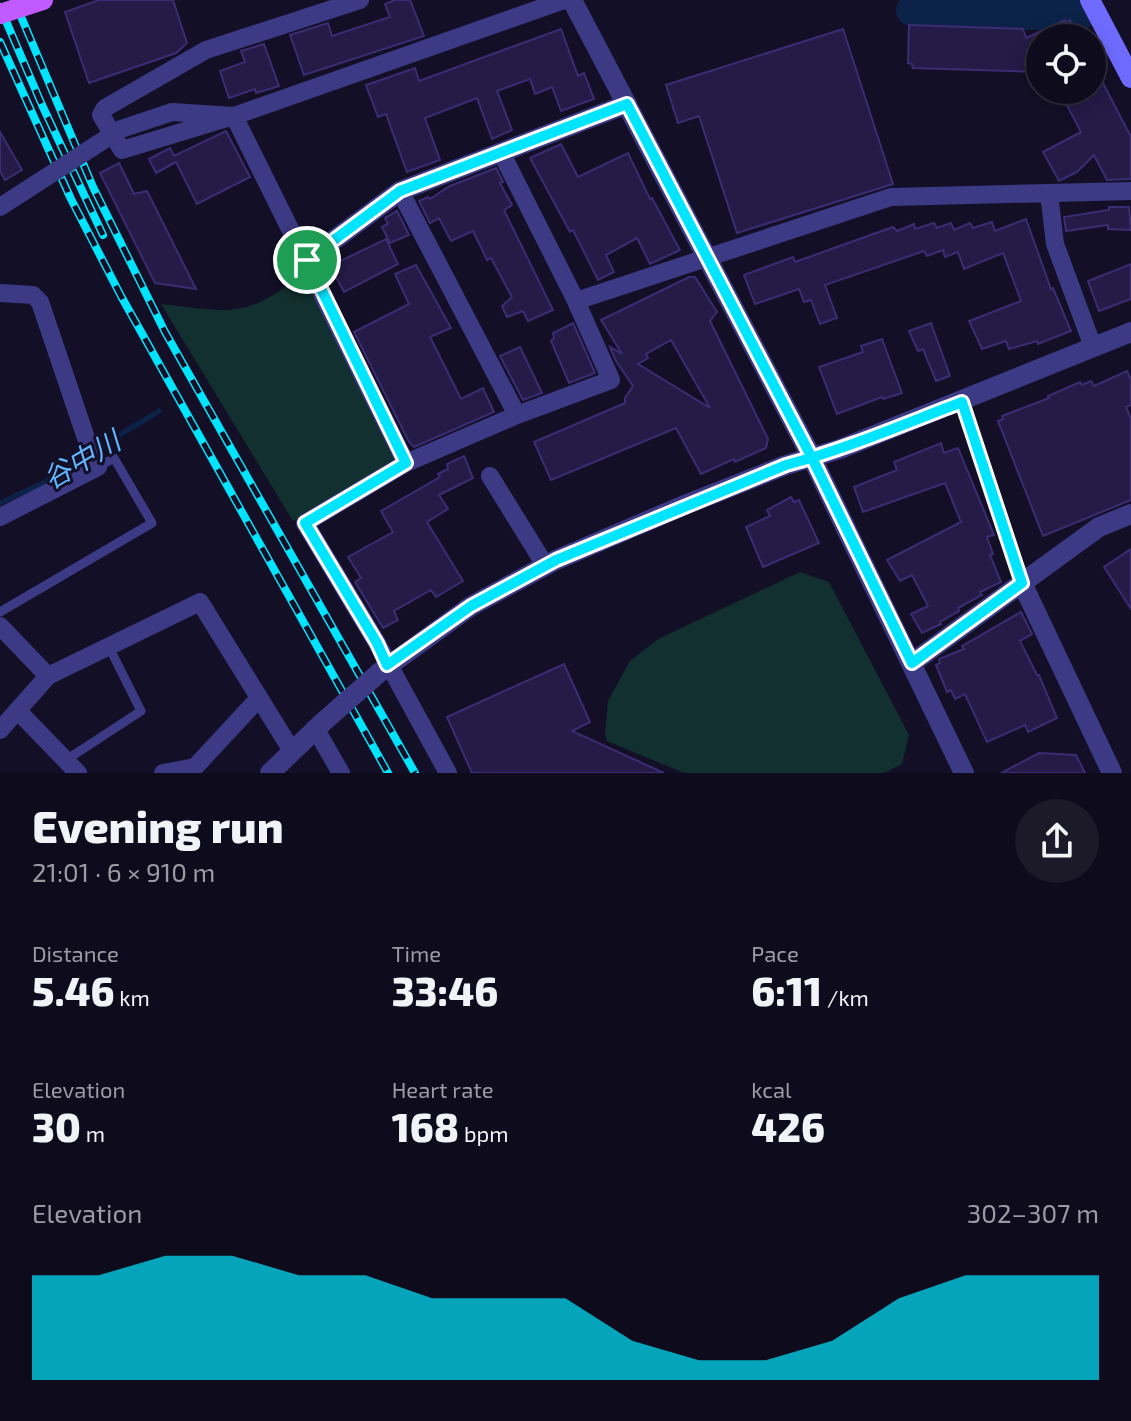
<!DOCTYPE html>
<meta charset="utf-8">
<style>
body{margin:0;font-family:"Exo 2","Noto Sans JP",sans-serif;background:#1c1929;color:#f1f3f6;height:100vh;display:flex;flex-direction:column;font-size:30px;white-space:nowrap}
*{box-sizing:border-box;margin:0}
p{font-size:26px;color:#9b9ba3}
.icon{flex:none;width:44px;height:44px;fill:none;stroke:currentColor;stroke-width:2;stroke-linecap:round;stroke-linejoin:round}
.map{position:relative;height:773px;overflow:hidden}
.details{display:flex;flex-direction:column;background:#0e0b1c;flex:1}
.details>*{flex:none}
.controls{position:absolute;left:1026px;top:24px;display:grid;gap:16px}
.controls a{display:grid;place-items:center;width:80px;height:80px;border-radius:50%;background:#0e0b1c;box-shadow:0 4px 20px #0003,0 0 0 2px #2e2b3b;font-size:40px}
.pin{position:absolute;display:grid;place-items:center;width:68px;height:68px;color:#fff;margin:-34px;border:4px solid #fff;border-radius:50%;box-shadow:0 2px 8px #0007}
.round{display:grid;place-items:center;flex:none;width:84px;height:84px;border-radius:42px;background:#1c1929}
.summary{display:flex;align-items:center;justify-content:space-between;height:136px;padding:0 32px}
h1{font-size:44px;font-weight:800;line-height:60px}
.metrics{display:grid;grid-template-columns:repeat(3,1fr);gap:12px;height:136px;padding:8px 32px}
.metrics div{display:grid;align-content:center}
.metrics b{font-size:40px;font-weight:800}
.metrics small{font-size:22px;font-weight:400}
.metrics p{font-size:22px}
.chart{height:224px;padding:16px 32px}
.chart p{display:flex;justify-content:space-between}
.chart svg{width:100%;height:144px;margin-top:8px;fill:#00e5ff;opacity:.7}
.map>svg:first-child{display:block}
.green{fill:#12302f}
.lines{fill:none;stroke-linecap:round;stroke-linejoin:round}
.stream{stroke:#0c2248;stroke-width:5}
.river{stroke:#0c2248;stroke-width:32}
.building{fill:#241b47;stroke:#3b2d73;stroke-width:2;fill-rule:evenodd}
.service{stroke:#3d3a85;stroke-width:9}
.minor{stroke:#3d3a85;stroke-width:18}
.tertiary{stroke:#3d3a85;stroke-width:20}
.secondary{stroke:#6f6bff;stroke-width:20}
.rail-casing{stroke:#00e5ff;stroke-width:8}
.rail{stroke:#130f26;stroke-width:5;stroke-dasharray:15;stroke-linecap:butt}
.minor-bridge{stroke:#3d3a85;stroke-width:18}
.tertiary-bridge{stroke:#3d3a85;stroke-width:20}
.primary-bridge{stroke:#c25bff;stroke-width:20}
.route-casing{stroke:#fff;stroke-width:16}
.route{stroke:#00e5ff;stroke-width:10}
.labels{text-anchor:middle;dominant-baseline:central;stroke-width:6;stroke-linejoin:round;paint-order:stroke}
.water-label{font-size:28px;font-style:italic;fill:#62b6ff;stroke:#130f26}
</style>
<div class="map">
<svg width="1131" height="773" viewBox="0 0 1131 773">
<rect width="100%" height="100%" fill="#130f26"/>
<!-- green -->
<path class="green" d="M298 277 306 279 395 456 392 463 293 521 161 304C224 311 246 320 298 277Z
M800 572 829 582 909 735 902 764 884 773H684L607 741 605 734 608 701 630 661 658 639Z"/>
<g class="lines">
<!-- stream -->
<path class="stream" d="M95 450 159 411
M0 503 41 484 87 455"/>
<!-- river -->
<path class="river" d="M912 10 1000 14H1080"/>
</g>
<!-- building -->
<path class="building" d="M99 0H173L187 43 176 53 89 83 65 12Z
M395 0H410L424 36 304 75 290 35 328 23 332 36 390 17 385 4Z
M1065 20 1067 23 1070 20 1079 38H1040V72L913 68 912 64 908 63 909 25 1023 29 1026 38Z
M561 29 578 76 584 73 594 99 561 111 552 87 535 94 530 79 497 91 512 130 492 139 477 98 425 118 440 160 407 172 386 114 378 117 366 85 415 68 419 81Z
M843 29 893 184 737 233 699 116 678 123 666 85Z
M264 44 279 86 256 93 255 89 229 98 220 71 245 62 241 51Z
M1092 62 1131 137V179L1107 180 1094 155 1077 172 1059 181 1043 152 1081 132 1059 90H1092Z
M226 131 250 177 197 204 176 162 156 173 149 159 170 148 174 156Z
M0 132 22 170 5 180 0 171Z
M561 144 578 177 628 153 650 199 652 198 680 250 650 264 637 238 606 255 614 272 598 280 573 230 570 232 530 158Z
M119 163 134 194 147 191 196 289 155 283 100 173Z
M496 168 503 182 500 183 512 205 504 210 553 310 528 321 523 311 507 317 502 306 512 297 491 258 487 260 473 231 451 241 439 218 430 223 419 201 428 197 430 199 450 186Z
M1109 207H1129L1131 230 1108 229V225L1066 231 1064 217 1109 210Z
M397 211 409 235 390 243 382 227 388 224 385 218Z
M1026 219 1051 289 1053 288 1071 331 1038 344 1037 341 1009 349 1006 341 982 349 969 321 1021 301 1003 253 964 269 958 252 945 257 943 250 927 256 924 251 825 285 837 318 820 324 811 300 804 302 799 289 755 304 744 275 793 257 795 262 893 227 897 231 914 224 915 229 934 223 937 228 951 223 954 230 970 223 973 228 992 222 995 231Z
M386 239 398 264 344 292 330 266Z
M1131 264V299L1099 311 1088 281Z
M416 265 451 328 430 337 461 399 483 388 494 412 414 447 409 442 354 332 409 304 395 274Z
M689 277H695L717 312 710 321 768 439 766 448 735 462 734 459 701 474 676 428 551 480 534 442 625 403V398L633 386 616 361 610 347 622 354 601 320ZM671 340 710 408 638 364 648 358 646 354Z
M573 323 595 373 569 383 551 341 554 338 553 333Z
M931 323 950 376 936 381 923 349 918 351 909 331Z
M882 339 902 393 883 399 882 397 837 414 819 367 863 352 861 346Z
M520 347 542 393 523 400 500 356Z
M1127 371 1131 380V405L1126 407 1131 419V500L1043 536 998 421 1003 419 1002 416 1049 398 1048 396 1080 382 1082 385 1091 381 1094 386Z
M941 443 944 453 958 448 994 535 987 537 993 554 990 555 1001 582 980 592 982 595 958 608 959 611 940 622 941 624 922 633 911 614 928 606 912 575 900 581 887 560 961 522 945 483 863 512 854 487 897 470 894 462Z
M464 456 473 478 439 495 448 509 427 522 463 581 436 597 431 590 394 611 398 620 383 628 355 582 361 578 348 557 393 532 381 511 440 477 438 474 448 469 447 464Z
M791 497 794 502 799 500 819 543 763 567 746 527 770 516 767 510Z
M1131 549V609L1104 567Z
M1021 612 1032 634 1020 641 1037 675H1039L1057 718 1028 732 1025 725 987 742 965 694 955 699 951 690 947 692 936 665 940 663 939 659 964 649 962 646Z
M564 664 590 722 572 731 664 773H472L447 717Z
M1039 753 1076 755 1085 773H1001Z"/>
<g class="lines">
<!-- service -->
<path class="service" d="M962 402 1022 583
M0 612 152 523 114 458 98 467
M66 760 141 711 109 647"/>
<!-- minor -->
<path class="minor" d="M360 0 206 50 105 108 101 115 122 150 234 116 406 463
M172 112 234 116 564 0
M400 191 517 415
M1049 193 1055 244 1093 347
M0 293 33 295 40 302 87 441 98 467 0 517
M576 301 891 197 1131 191
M490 476 545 565
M0 626 48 676
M18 711 78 773
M315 728 341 773
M0 730 48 676 200 602 292 751
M163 773 195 767 259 698
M448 773 377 643 305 523 406 463 517 415 611 380 576 301 501 152"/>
<!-- tertiary -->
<path class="tertiary" d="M572 0 812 458 964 773
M307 260 400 191 627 104
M1022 583 1112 773
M912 663 1099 527 1131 514
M380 672 471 606 556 560 687 504 786 465 840 449 1131 332
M270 773 322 723"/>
<!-- secondary -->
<path class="secondary" d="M1090 0 1131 78"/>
<defs>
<path id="rail" d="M14 0 93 187 165 332 415 773
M0 7 42 105 103 235
M0 42 71 199 121 296 388 773"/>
</defs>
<!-- rail casing -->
<use href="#rail" class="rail-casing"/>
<!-- rail -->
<use href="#rail" class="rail"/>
<!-- minor-bridge -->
<path class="minor-bridge" d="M0 207 121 129 172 112"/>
<!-- tertiary-bridge -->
<path class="tertiary-bridge" d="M322 723 380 672"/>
<!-- primary-bridge -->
<path class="primary-bridge" d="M0 14 43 0"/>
</g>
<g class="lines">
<defs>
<path id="route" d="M307 260 406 463 305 523 377 643 387 665 471 606 556 560 786 465C846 449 904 424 962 402L1022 583 912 663 812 458 627 104 400 191 307 260"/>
</defs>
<!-- route casing -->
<use href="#route" class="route-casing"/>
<!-- route -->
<use href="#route" class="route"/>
</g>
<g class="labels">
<!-- water labels -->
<g class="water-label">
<text transform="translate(81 459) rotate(-31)">谷中川</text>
</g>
</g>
</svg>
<div class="controls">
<a><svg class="icon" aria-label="locate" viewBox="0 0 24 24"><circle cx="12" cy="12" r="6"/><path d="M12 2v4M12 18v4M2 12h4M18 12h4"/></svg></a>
</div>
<div class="pin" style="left:307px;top:260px;background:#1e9e55"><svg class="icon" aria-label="arrive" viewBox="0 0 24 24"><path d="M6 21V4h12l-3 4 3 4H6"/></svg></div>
</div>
<section class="details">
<div class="summary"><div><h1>Evening run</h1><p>21:01 · 6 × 910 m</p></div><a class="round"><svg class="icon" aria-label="share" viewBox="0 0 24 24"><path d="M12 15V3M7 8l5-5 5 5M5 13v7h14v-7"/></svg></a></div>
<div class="metrics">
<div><p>Distance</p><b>5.46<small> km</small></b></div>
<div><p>Time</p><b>33:46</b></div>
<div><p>Pace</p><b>6:11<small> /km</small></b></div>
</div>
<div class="metrics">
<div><p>Elevation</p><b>30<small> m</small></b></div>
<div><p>Heart rate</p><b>168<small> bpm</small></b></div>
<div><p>kcal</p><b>426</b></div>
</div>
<div class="chart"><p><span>Elevation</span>302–307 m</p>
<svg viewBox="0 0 160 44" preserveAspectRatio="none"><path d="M0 44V12L10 12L20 6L30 6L40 12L50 12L60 19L70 19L80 19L90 32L100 38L110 38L120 32L130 19L140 12L150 12L160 12V44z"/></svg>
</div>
</section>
